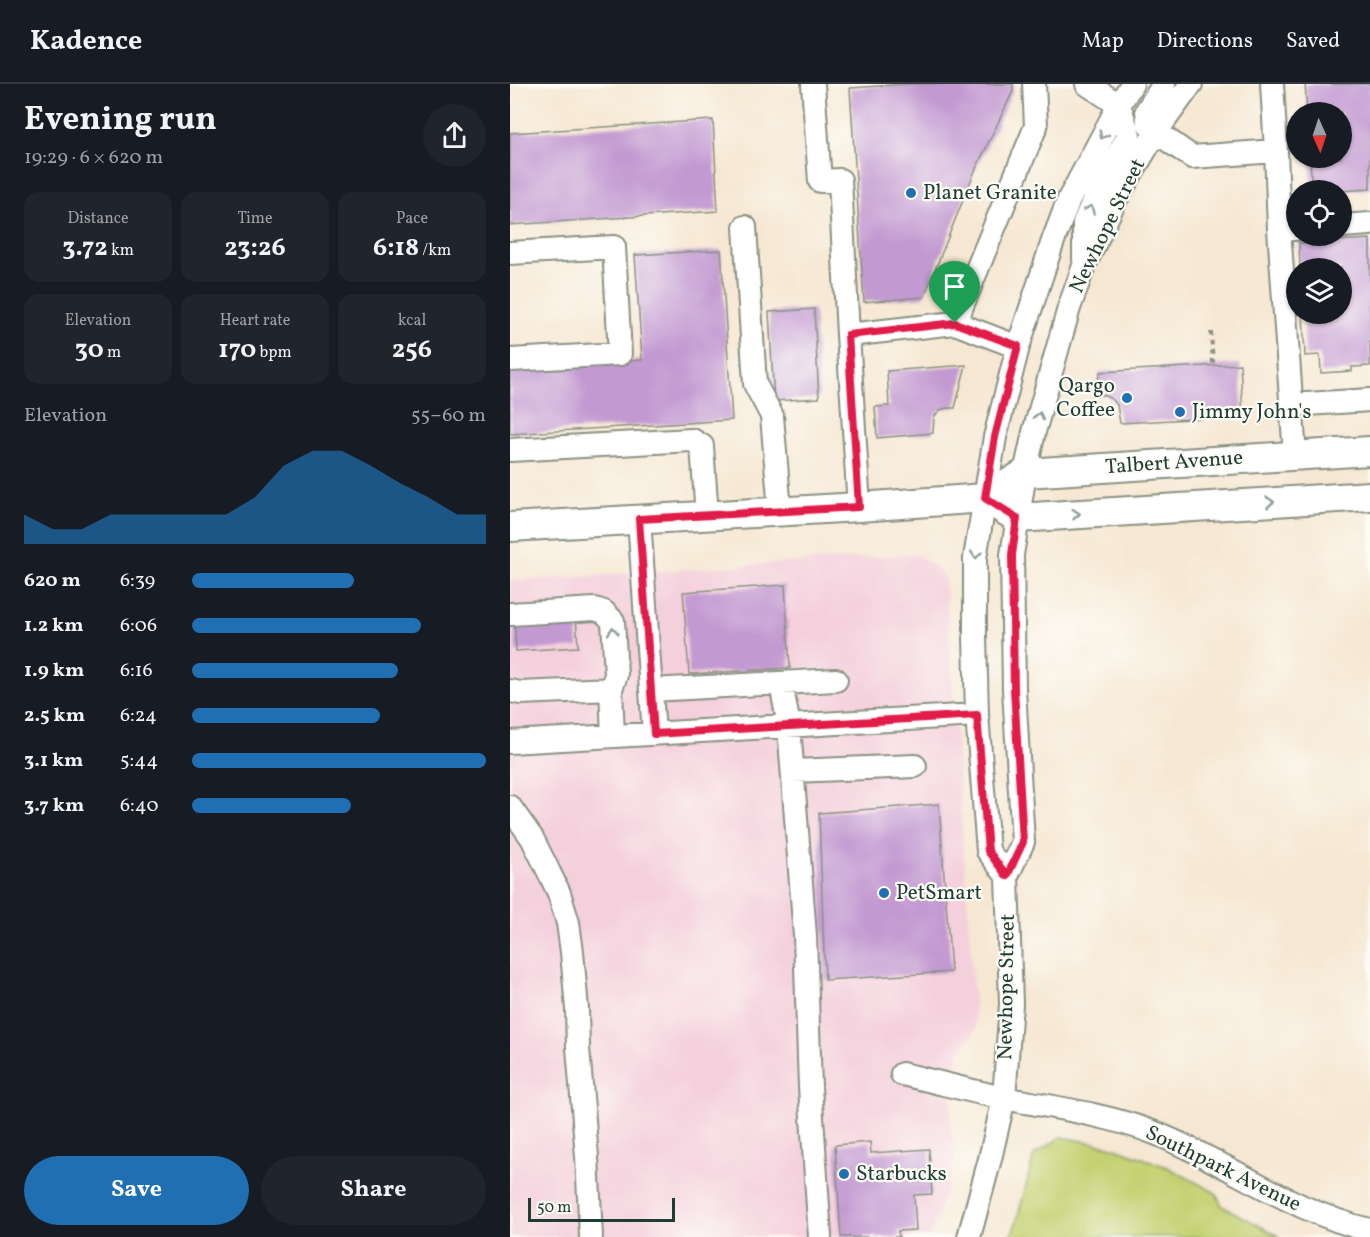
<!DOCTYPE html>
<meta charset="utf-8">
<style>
body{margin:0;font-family:Vollkorn,serif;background:#20242c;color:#f1f3f6;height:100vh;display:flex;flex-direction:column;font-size:22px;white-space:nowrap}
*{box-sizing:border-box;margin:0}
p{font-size:20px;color:#9ea1a6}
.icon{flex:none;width:33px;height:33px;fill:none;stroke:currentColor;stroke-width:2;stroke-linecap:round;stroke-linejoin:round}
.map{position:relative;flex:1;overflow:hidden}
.side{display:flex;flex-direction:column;background:#171b24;width:510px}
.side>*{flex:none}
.needle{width:39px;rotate:177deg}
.tools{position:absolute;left:776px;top:18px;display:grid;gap:12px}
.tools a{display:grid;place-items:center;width:66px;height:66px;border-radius:50%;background:#171b24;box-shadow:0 2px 4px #0004;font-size:30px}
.scale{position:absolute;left:18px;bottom:15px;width:147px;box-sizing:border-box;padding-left:6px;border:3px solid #1f3d34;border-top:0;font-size:16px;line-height:21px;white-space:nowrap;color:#1f3d34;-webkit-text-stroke:4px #fdfcf7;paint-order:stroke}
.pin{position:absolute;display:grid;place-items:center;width:51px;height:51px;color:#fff;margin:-62px -26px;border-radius:50% 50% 50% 0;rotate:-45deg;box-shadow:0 0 6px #0007}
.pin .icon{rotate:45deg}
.round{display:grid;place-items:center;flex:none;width:63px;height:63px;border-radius:32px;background:#20242c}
.summary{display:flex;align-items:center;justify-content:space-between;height:102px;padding:0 24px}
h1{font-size:33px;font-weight:700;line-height:45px}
.figures{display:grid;grid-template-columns:repeat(3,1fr);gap:9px;height:102px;padding:6px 24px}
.figures div{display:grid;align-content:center;border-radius:15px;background:#20242c;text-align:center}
.figures b{font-size:26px;font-weight:700}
.figures small{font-size:16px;font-weight:400}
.figures p{font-size:16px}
.chart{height:168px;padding:12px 24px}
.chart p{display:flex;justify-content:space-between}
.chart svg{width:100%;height:108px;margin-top:6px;fill:#1f6fb2;opacity:.7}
.cta{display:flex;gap:12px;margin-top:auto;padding:12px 24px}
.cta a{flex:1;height:69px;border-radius:36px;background:#1f6fb2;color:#fff;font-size:24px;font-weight:700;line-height:69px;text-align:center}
.cta a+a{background:#20242c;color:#f1f3f6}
ul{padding:0 24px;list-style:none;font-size:20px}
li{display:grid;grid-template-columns:96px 72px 1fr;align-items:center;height:45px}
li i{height:15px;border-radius:8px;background:#1f6fb2}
header{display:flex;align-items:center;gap:36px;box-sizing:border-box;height:84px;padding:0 30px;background:#171b24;border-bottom:2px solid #363941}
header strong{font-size:28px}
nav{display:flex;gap:33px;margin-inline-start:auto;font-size:21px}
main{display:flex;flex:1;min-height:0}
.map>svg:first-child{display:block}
.built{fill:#f4cfdc}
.green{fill:#c4d172;stroke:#728753;stroke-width:1.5}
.building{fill:#c299d1}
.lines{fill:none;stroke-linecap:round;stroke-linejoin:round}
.minor-casing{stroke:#8a9283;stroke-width:26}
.major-casing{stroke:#8a9283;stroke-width:32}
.path{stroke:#8a9283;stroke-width:4;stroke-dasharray:4.5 4.5;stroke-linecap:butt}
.minor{stroke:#fff;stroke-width:22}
.major{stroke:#fff;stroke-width:28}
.oneway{stroke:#8f9e9a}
.route-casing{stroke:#fff;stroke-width:12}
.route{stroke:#e11d48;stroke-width:8}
.poi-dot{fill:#1f6fb2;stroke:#fdfcf7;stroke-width:2}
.labels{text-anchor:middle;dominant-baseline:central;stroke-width:4.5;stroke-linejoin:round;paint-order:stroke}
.poi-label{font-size:21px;fill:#1f3d34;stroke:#fdfcf7;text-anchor:start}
.street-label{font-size:21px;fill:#1f3d34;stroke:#fdfcf7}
</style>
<header>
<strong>Kadence</strong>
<nav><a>Map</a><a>Directions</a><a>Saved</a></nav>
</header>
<main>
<section class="side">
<div class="summary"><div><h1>Evening run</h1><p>19:29 · 6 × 620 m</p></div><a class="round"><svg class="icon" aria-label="share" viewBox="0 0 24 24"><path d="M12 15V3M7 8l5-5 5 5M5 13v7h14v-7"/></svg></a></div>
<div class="figures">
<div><p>Distance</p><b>3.72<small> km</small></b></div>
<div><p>Time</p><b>23:26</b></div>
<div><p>Pace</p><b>6:18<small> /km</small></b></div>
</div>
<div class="figures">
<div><p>Elevation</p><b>30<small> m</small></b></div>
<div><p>Heart rate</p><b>170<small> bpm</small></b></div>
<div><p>kcal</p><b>256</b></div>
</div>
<div class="chart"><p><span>Elevation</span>55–60 m</p>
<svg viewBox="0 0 160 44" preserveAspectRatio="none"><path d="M0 44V32L10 38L20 38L30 32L40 32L50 32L60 32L70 32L80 25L90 12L100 6L110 6L120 12L130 19L140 25L150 32L160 32V44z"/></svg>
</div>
<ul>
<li><b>620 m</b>6:39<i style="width:55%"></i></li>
<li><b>1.2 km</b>6:06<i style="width:78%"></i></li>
<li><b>1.9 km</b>6:16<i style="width:70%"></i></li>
<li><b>2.5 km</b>6:24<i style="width:64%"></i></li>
<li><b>3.1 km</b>5:44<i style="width:100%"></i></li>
<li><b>3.7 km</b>6:40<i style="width:54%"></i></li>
</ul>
<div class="cta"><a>Save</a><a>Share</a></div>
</section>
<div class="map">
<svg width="860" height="1153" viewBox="0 0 860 1153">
<rect width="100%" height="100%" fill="#fdfcf7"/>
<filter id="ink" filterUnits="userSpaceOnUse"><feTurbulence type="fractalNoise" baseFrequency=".0167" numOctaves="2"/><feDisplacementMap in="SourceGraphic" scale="12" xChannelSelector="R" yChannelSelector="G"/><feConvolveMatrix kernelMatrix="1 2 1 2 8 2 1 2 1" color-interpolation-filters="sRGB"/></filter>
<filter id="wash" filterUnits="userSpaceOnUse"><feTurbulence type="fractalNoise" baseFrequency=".008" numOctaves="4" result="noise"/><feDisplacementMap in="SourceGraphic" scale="24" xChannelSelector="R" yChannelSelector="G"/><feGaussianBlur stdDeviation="1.35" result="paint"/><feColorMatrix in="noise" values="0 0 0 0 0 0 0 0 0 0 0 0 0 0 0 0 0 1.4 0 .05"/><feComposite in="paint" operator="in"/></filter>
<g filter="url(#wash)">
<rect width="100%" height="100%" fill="#f6e7d2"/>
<!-- built -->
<path class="built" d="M408 470 435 492 466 945 448 969 439 1043 448 1064 438 1101 420 1153H0V497Z"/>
<!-- green -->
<path class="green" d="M551 1053 600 1062 657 1083 706 1109 712 1122 771 1153H501L507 1136 524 1071Z"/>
<g id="blocks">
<!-- building -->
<path class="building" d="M398 0H503V7L464 89 414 213 354 218 340 4Z
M795 0H860V105L831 107 802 106 800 74H831V28H797Z
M203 36 208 127 0 141V49Z
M860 155V282L842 283V287L811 289 810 271 795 272 793 230H831V184H790L789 159Z
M211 166 222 336 0 350V284L132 276 125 171Z
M304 225 309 314 264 317 259 228Z
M730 280 733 332 610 339 607 321 603 316 594 311H584L590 288Z
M456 281 445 324H437L430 326 424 333 423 349 367 354 365 323 379 322 377 287Z
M275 501 280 584 179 590 173 508Z
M66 532 68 563 6 567 4 535Z
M429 720 441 888 315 896 309 729Z
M360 1058 361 1069 419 1065 422 1110 404 1111 406 1146 388 1147 389 1153H331L325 1061Z"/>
</g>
</g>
<g filter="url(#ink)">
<use href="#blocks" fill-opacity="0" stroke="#8a9283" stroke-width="1.5"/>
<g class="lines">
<defs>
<path id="minor" d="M303 0 310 97 330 96 338 251 349 423
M654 0 637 26 638 39 646 48 682 73 766 67 762 0
M766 67 769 145
M831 142 860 140
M235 143 245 300 262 332 270 427
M0 169 104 163 110 270 0 276
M574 176V139L589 103 619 51 609 21 577 0
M445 239 526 42 524 0
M338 251 445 239 508 263
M781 321 860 316
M0 366 182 356 192 362 197 432
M785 372 769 145H786
M129 435 144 650
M0 530 85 525 94 528 103 537 106 591 101 605
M271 600 279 642 295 852 300 1003 310 1153
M141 606 326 596
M0 607 11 609 101 605 103 652
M0 658 467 631
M283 687 405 682
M0 723 22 754 36 782 49 809 58 839 62 868 67 925 68 964 77 1073 81 1153
M497 792 478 767 467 631 465 552V474L475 414 485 353 508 263 543 157 559 115 609 21 622 0
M392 990C428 998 463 1008 499 1015 548 1024 598 1031 645 1049 717 1078 784 1129 860 1146
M459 1153 480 1075 494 1014 501 920 497 792 513 758 504 605 502 471 515 389 524 348 559 224 574 182 606 115 646 48 681 0"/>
<path id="major" d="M475 414 507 434 860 412
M0 443 349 423 475 414 515 389 860 367"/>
</defs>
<!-- minor casing -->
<use href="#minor" class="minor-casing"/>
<!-- major casing -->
<use href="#major" class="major-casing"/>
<!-- path -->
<path class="path" d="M701 248 703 280
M738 335V343"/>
<!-- minor -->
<use href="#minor" class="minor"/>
<!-- major -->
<use href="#major" class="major"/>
</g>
<!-- one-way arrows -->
<defs><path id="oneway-chevron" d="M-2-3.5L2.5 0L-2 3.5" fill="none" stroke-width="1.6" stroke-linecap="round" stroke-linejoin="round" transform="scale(1.5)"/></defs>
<g class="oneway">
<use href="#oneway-chevron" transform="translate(593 51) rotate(118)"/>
<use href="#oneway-chevron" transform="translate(580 125) rotate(-67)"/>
<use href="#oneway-chevron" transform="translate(529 332) rotate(-74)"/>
<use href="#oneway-chevron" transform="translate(760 418) rotate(-4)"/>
<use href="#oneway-chevron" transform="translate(566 430) rotate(-4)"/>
<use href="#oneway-chevron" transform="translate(466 471) rotate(95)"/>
<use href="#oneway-chevron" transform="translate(103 547) rotate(-94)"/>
</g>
</g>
<g class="lines" filter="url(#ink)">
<defs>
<path id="route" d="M445 239 508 262 485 353 475 414 507 434 502 471 504 605 513 758 497 792 478 767 467 631 144 650 129 435 349 423 338 251Z"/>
</defs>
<!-- route casing -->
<use href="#route" class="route-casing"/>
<!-- route -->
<use href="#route" class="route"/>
</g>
<!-- markers -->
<g class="poi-dot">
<circle cx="401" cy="109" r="6"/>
<circle cx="617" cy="314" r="6"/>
<circle cx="670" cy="328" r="6"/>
<circle cx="374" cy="809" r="6"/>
<circle cx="334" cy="1090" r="6"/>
</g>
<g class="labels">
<!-- poi labels -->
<g class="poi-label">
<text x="413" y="109">Planet Granite</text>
<text x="605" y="302" text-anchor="end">Qargo<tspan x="605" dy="24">Coffee</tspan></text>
<text x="682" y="328">Jimmy John's</text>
<text x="386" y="809">PetSmart</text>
<text x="346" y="1090">Starbucks</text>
</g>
<!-- street labels -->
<g class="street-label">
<text transform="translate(598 142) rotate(-64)">Newhope Street</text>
<text transform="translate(664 379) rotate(-4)">Talbert Avenue</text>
<text transform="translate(497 903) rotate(-89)">Newhope Street</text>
<text transform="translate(713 1085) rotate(26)">Southpark Avenue</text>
</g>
</g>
</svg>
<div class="tools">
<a><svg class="needle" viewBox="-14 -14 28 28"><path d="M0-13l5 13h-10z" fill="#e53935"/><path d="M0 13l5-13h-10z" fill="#9ea1a6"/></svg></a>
<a><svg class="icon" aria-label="locate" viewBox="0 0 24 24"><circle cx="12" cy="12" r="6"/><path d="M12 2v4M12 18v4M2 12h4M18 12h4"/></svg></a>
<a><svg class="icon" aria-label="layers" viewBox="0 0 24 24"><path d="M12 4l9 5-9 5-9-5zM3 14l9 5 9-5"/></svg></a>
</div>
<div class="scale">50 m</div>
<div class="pin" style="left:445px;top:239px;background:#1e9e55"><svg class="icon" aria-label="arrive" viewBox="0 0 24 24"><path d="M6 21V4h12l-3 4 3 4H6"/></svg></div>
</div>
</main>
